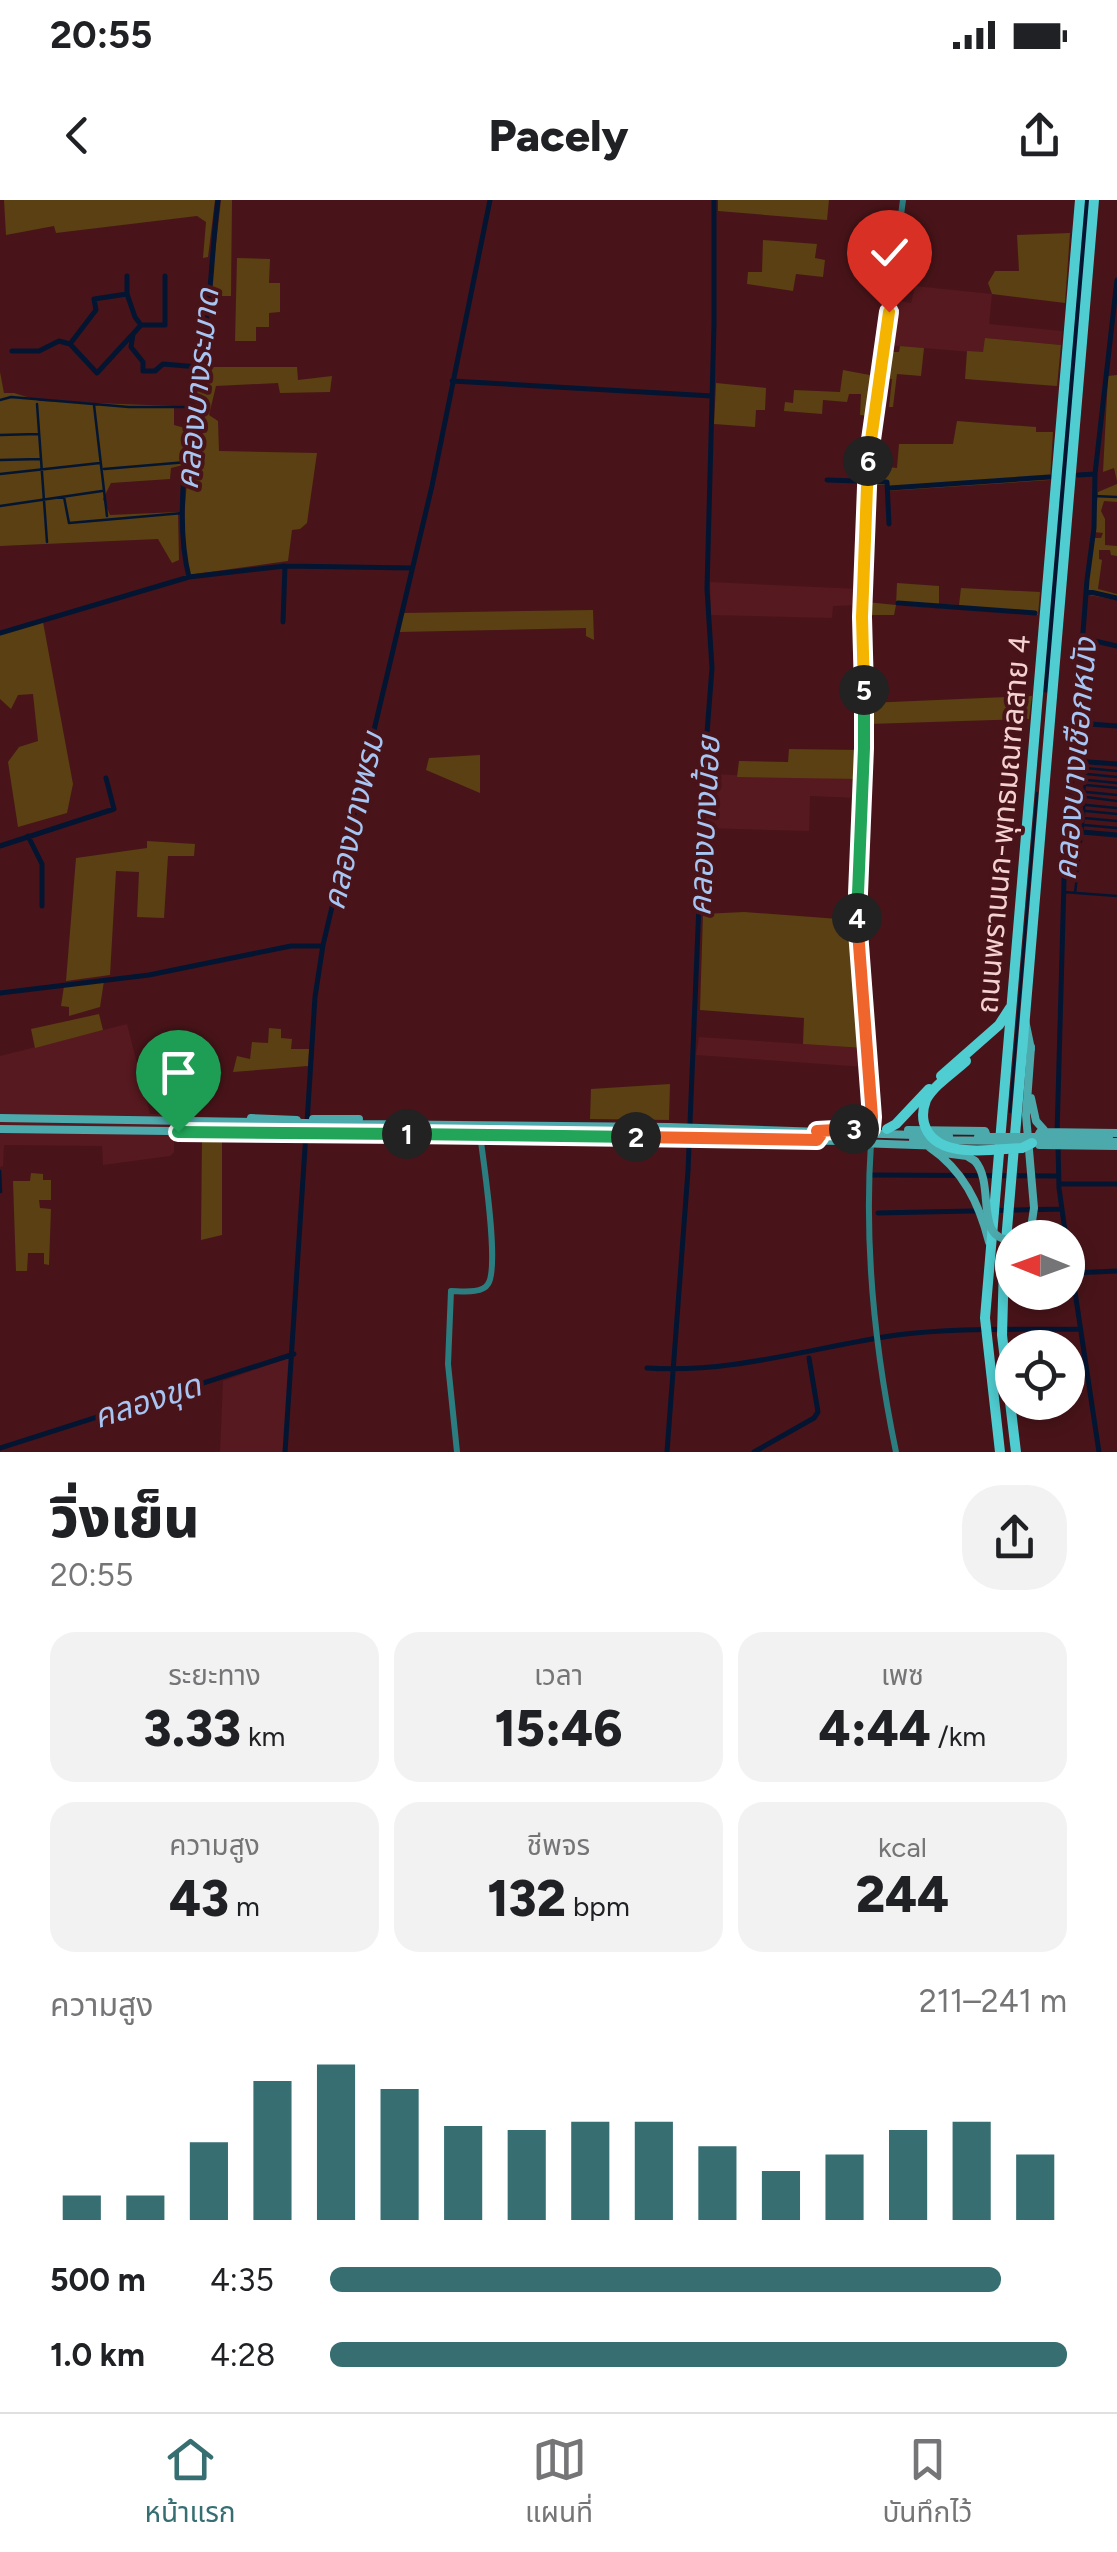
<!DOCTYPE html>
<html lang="th">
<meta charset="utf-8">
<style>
body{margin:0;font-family:Figtree,"Noto Sans Thai",sans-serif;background:#f2f2f2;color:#202124;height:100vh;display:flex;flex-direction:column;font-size:38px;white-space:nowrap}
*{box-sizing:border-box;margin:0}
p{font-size:32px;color:#757577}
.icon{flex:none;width:55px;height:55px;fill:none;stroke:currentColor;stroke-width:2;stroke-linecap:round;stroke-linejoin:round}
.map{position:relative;height:1252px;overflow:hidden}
.details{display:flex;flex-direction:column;background:#fff;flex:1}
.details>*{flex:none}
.needle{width:65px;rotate:271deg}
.tools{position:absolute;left:995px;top:1020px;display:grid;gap:20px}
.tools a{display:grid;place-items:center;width:90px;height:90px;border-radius:50%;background:#fff;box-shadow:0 5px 15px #0003;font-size:50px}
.pin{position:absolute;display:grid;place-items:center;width:85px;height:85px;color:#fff;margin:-102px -42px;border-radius:50% 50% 50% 0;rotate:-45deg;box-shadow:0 0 10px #0007}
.pin .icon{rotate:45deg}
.km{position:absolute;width:50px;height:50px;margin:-25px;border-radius:50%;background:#222;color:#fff;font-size:28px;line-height:50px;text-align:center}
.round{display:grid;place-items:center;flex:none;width:105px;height:105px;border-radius:40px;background:#f2f2f2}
.summary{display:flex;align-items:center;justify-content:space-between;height:170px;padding:0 50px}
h1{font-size:55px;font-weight:800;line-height:75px}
.figures{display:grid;grid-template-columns:repeat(3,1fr);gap:15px;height:170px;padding:10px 50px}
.figures div{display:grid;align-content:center;border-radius:25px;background:#f2f2f2;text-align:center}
.figures b{font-size:50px;font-weight:800}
.figures small{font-size:28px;font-weight:400}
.figures p{font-size:28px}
.chart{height:280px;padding:20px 50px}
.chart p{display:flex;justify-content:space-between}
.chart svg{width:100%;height:180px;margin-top:10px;stroke:#366e72;stroke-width:6}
ul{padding:0 50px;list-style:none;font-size:32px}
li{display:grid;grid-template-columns:160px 120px 1fr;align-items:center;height:75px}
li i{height:25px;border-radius:12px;background:#366e72}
.status{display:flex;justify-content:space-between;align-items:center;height:70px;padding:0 50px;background:#fff;direction:ltr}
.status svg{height:28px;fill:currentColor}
header{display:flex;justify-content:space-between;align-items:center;height:130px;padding:0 50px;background:#fff;font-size:45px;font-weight:800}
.tabs{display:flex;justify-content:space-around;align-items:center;height:140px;border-top:2px solid #e0e0e0;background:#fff;font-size:28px;color:#757577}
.tabs a{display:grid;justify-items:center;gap:5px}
.tabs .on{color:#366e72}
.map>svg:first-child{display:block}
.built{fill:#56191f}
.green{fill:#5a4012}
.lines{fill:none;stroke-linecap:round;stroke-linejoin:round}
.stream{stroke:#041532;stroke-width:2.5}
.canal{stroke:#041532;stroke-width:5}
.tertiary{stroke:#2c7d80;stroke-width:6}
.secondary{stroke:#4ca9ac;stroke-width:8}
.primary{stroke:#4fcdd1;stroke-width:10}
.secondary-bridge{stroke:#4ca9ac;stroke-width:8}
.primary-bridge{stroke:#4fcdd1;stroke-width:10}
.split-1-casing{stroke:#fff;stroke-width:20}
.split-2-casing{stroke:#fff;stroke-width:20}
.split-3-casing{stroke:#fff;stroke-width:20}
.split-4-casing{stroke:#fff;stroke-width:20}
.split-5-casing{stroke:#fff;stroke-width:20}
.split-6-casing{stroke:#fff;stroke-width:20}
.split-7-casing{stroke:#fff;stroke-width:20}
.split-1{stroke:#22a559;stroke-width:12}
.split-2{stroke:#22a559;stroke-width:12}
.split-3{stroke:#f0652b;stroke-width:12}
.split-4{stroke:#f0652b;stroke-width:12}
.split-5{stroke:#22a559;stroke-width:12}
.split-6{stroke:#f5b400;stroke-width:12}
.split-7{stroke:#f5b400;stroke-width:12}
.labels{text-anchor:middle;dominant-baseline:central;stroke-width:8;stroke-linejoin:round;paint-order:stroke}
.street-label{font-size:30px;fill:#f5d2d1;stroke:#481419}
.water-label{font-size:32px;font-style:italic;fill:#a6c5f3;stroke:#481419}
</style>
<div class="status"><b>20:55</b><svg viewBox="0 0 49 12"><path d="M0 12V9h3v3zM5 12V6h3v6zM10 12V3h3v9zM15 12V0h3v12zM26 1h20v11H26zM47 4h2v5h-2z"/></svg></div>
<header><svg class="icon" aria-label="back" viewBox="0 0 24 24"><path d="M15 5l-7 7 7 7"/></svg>Pacely<svg class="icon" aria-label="share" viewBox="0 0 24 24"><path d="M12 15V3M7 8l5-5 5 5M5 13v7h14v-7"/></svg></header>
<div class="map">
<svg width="1117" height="1252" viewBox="0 0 1117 1252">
<rect width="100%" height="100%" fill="#481419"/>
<!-- built -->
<path class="built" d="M915 86 992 94 989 124 1062 131 1061 145 986 138 983 153 888 145 894 100 911 103Z
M710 382 859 389 858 405 833 406 832 418 711 415Z
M706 574 859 579 858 598 810 596 809 631 706 628Z
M127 824 150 914H174V952L170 956 103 965 102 946 4 945 3 966 0 967V856Z
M699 837 863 848 865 867 696 855Z
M291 1157 283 1252H220L223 1181Z"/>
<!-- green -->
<path class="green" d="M4 0H215L208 57 203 58 206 22 197 16 56 33 54 26 6 35Z
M221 0H232L231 96H210Z
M718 0H829L827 20 718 11Z
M1070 33 1065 103 992 94 988 83 995 71H1019L1017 35Z
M763 40 817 44 815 58 825 60 823 77 796 74 793 91 747 84 748 72H762Z
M237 58 270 59 269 83H280V112L269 113V127H256V141H235Z
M985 138 1061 145 1057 186 965 179 967 151 983 152Z
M900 146 924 148 921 176 897 174 893 207H889L892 179 883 178 887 152H899Z
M211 167H297L298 180 332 176 330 192 280 193 278 183 216 186 209 215 218 221 219 251 317 253 307 323 300 329 292 330 288 361 188 375 183 330 190 246H202L203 228 191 227 196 182H210Z
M843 170 875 176 870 216 860 215 861 194H849L847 202 823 200 822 214 784 211 785 202 793 203 794 190 840 192Z
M0 172 4 193H14L40 201 174 206V225L185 228 183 265 171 268 170 279 111 283 103 299 110 315 178 312 179 360 172 363 158 339 0 346Z
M1117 175V281L1114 268 1103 272 1108 176Z
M716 183 766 188 765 210H756L755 227 714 224Z
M957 221 1036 227V232H1053L1050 280 887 291 886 285H870L872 254H889L888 267 897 268 899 244H953Z
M1117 284V302L1104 301 1101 311 1105 319V345L1117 346V356L1111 355 1110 350H1099V359L1102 360 1098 389 1117 394V400L1089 395 1087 389 1094 338H1101L1103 333 1094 332 1098 292Z
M897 383 939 386V404L959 405 961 388 1040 392 1038 415 896 405 894 415H866V402L896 405Z
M593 410 594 440 586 436V428L399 432 403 413Z
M43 422 73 584 67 613 18 627 8 562 19 547 38 541 33 494 18 495 11 509 0 499V434Z
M1032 496 1029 519 869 524 868 503Z
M789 549 860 550 859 579 737 577 739 561 788 562Z
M480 555V593L426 570 429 558Z
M147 641 195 644 194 656H168L164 718 137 717 139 672 116 671 110 775 66 781 76 658 147 648Z
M744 712 852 720 863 848 803 844 804 818 700 810 703 714Z
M104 781 100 807 69 816V807L61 806 64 786Z
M99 814 103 830 35 848 31 829Z
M269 828 281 829V838L292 839 291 849H309L308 866 233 872 237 856 250 859 252 842 268 843Z
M670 884 669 920 590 919 591 889Z
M202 938H222V1035L201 1040Z
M31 973 43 974V980H51V1000H39L40 1008 51 1009 49 1065 44 1064V1053H28L27 1071H16L13 981H30Z"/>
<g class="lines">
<!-- stream -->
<path class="stream" d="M0 200 11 197 129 207H192
M37 204 47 342
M94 205 107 316
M0 235 38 234
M0 260 40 259
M104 269 187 262
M0 274 100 263
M1094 296 1117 297
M64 297 69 323 183 313
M0 306 102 291
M1087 574 1117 577
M1087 580 1117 583
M1086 585 1117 588
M1086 592 1117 595
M1086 597 1117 601
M1086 605 1117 608
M1086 611 1117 614
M1084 618 1117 621
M1084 625 1117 628
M1063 692 1117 696
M1075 693 1084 615 1085 568 1117 571
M1010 912 1037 593
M0 971 1 992"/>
<!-- canal -->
<path class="canal" d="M165 76V125H141L133 134 131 147 143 162V171H155L163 164 198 167
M127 94 135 117 141 125
M70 144 96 110 94 99 127 94V76
M12 151H39L59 141 70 144 97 173 131 136
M452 181 712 196
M1078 275 1095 274
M827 280 887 282 889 324
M890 288 1050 277
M189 377C170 303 196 192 207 116 212 77 213 38 218 0
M1086 391 1117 398
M898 403 1035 413
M283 422 285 366
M0 433 189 377 285 366 412 368
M1082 438 1117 446
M1046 490 1087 0
M1076 523 1117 526
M1075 561 1117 564
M1070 631 1117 635
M28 636 42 664V706
M0 646 114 609 106 578
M0 793 149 775 291 746H323
M307 923 315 797 323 745 432 286 490 0
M1057 935 1064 681 1087 380 1094 328 1095 274 1117 80
M1058 946 1059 988 1066 1038
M873 975 1059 976
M1060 984H1117
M878 1013 1062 1009
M1068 1045 1099 1252
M1072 1073 1117 1071
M647 1168C732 1174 813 1147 897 1135 957 1127 1020 1130 1080 1129
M0 1248 294 1154
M285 1252 306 933
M667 1252 688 971 705 559 712 468 707 389 714 124V0
M754 1252 814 1218 818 1212 809 1158"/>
<!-- tertiary -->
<path class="tertiary" d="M871 929 857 721 865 548 862 393 867 266 903 0
M871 943C864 1046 875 1151 896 1252
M457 1252 448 1164 451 1091C461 1091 482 1094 488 1084 500 1067 483 959 480 934"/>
<!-- secondary -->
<path class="secondary" d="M1025 820 1031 849
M1031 898 1036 921 1044 930
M0 918 255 922
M251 918 297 920 300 929 296 936
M359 919H313L312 931 318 937H362
M356 924 669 927 914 935
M0 929 255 932
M908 930 985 931 988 939
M356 933 843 941 863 938
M1117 933 1040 932 1036 939 1039 945 1117 946
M251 936H282
M858 943 944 946
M929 947C963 970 979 1003 989 1042
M936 952 967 956 975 961
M1021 1038 1031 1028 1034 1008 1026 915 1031 847"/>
<!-- primary -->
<path class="primary" d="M941 876 999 825 1010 808
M887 929 896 924 929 889
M1000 1252 985 1118 1080 0
M1016 1252 1002 1135 1004 1065 1094 0"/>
<!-- secondary-bridge -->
<path class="secondary-bridge" d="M255 922 356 924
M255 932 356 933
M914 935 949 936
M978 937H1109
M913 940 1117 942
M975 961C996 985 973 1040 1012 1040"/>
<!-- primary-bridge -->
<path class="primary-bridge" d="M966 861C953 873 934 885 926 900 923 908 922 915 924 923 934 961 992 949 1022 948L1032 943"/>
</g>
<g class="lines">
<defs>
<path id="split-1" d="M178 932 407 934"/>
<path id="split-2" d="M407 934 636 937"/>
<path id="split-3" d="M636 937 817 940 820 936 817 931 854 929"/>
<path id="split-4" d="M854 929H871L872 917 857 718"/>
<path id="split-5" d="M857 718 864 548V490"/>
<path id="split-6" d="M864 490 862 417 868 261"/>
<path id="split-7" d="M868 261 889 112"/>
</defs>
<!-- split-1 casing -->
<use href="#split-1" class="split-1-casing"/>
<!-- split-2 casing -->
<use href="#split-2" class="split-2-casing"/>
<!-- split-3 casing -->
<use href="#split-3" class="split-3-casing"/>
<!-- split-4 casing -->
<use href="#split-4" class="split-4-casing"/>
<!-- split-5 casing -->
<use href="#split-5" class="split-5-casing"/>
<!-- split-6 casing -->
<use href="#split-6" class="split-6-casing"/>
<!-- split-7 casing -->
<use href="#split-7" class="split-7-casing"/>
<!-- split-1 -->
<use href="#split-1" class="split-1"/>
<!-- split-2 -->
<use href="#split-2" class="split-2"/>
<!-- split-3 -->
<use href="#split-3" class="split-3"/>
<!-- split-4 -->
<use href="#split-4" class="split-4"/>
<!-- split-5 -->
<use href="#split-5" class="split-5"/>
<!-- split-6 -->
<use href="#split-6" class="split-6"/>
<!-- split-7 -->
<use href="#split-7" class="split-7"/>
</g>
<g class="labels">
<!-- street labels -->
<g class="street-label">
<text transform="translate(1003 624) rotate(-85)">ถนนพรานนก-พุทธมณฑลสาย 4</text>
</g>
<!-- water labels -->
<g class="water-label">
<text transform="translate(197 189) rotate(-84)">คลองบางระมาด</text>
<text transform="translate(1075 559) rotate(-85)">คลองบางเชือกหนัง</text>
<text transform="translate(353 621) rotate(-77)">คลองบางพรม</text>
<text transform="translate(704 626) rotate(-87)">คลองบางน้อย</text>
<text transform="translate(147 1201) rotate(-18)">คลองขุด</text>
</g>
</g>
</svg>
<div class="tools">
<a><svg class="needle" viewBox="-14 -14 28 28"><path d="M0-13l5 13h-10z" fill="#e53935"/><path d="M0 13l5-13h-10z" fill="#757577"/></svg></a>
<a><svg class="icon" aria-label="locate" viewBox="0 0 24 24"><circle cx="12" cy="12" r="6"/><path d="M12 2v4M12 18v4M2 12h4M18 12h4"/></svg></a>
</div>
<div class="pin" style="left:178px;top:932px;background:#1e9e55"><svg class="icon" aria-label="arrive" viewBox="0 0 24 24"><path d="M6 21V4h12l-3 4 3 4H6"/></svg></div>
<div class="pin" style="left:889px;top:112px;background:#d93025"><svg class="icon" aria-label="check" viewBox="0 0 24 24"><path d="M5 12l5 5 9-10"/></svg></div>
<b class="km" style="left:407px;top:934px">1</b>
<b class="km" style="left:636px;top:937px">2</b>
<b class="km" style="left:854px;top:929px">3</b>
<b class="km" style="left:857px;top:718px">4</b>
<b class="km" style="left:864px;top:490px">5</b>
<b class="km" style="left:868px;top:261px">6</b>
</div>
<section class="details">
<div class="summary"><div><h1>วิ่งเย็น</h1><p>20:55</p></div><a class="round"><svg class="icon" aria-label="share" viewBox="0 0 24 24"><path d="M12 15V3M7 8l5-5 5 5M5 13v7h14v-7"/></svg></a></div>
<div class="figures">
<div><p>ระยะทาง</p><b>3.33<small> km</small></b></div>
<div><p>เวลา</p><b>15:46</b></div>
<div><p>เพซ</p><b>4:44<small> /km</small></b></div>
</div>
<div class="figures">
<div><p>ความสูง</p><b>43<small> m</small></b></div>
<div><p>ชีพจร</p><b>132<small> bpm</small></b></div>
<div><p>kcal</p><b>244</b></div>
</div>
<div class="chart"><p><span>ความสูง</span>211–241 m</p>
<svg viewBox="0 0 160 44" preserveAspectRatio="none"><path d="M5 44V38M15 44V38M25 44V25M35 44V10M45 44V6M55 44V12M65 44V21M75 44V22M85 44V20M95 44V20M105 44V26M115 44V32M125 44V28M135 44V22M145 44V20M155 44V28"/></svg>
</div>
<ul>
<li><b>500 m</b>4:35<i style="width:91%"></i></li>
<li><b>1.0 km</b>4:28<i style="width:100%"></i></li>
</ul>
</section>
<nav class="tabs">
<a class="on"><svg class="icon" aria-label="home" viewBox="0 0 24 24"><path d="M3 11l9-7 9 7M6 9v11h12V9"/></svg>หน้าแรก</a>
<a><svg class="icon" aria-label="map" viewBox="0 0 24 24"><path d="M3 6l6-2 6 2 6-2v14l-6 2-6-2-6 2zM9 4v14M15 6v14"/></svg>แผนที่</a>
<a><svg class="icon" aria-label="saved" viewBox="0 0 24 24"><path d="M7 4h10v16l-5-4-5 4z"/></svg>บันทึกไว้</a>
</nav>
